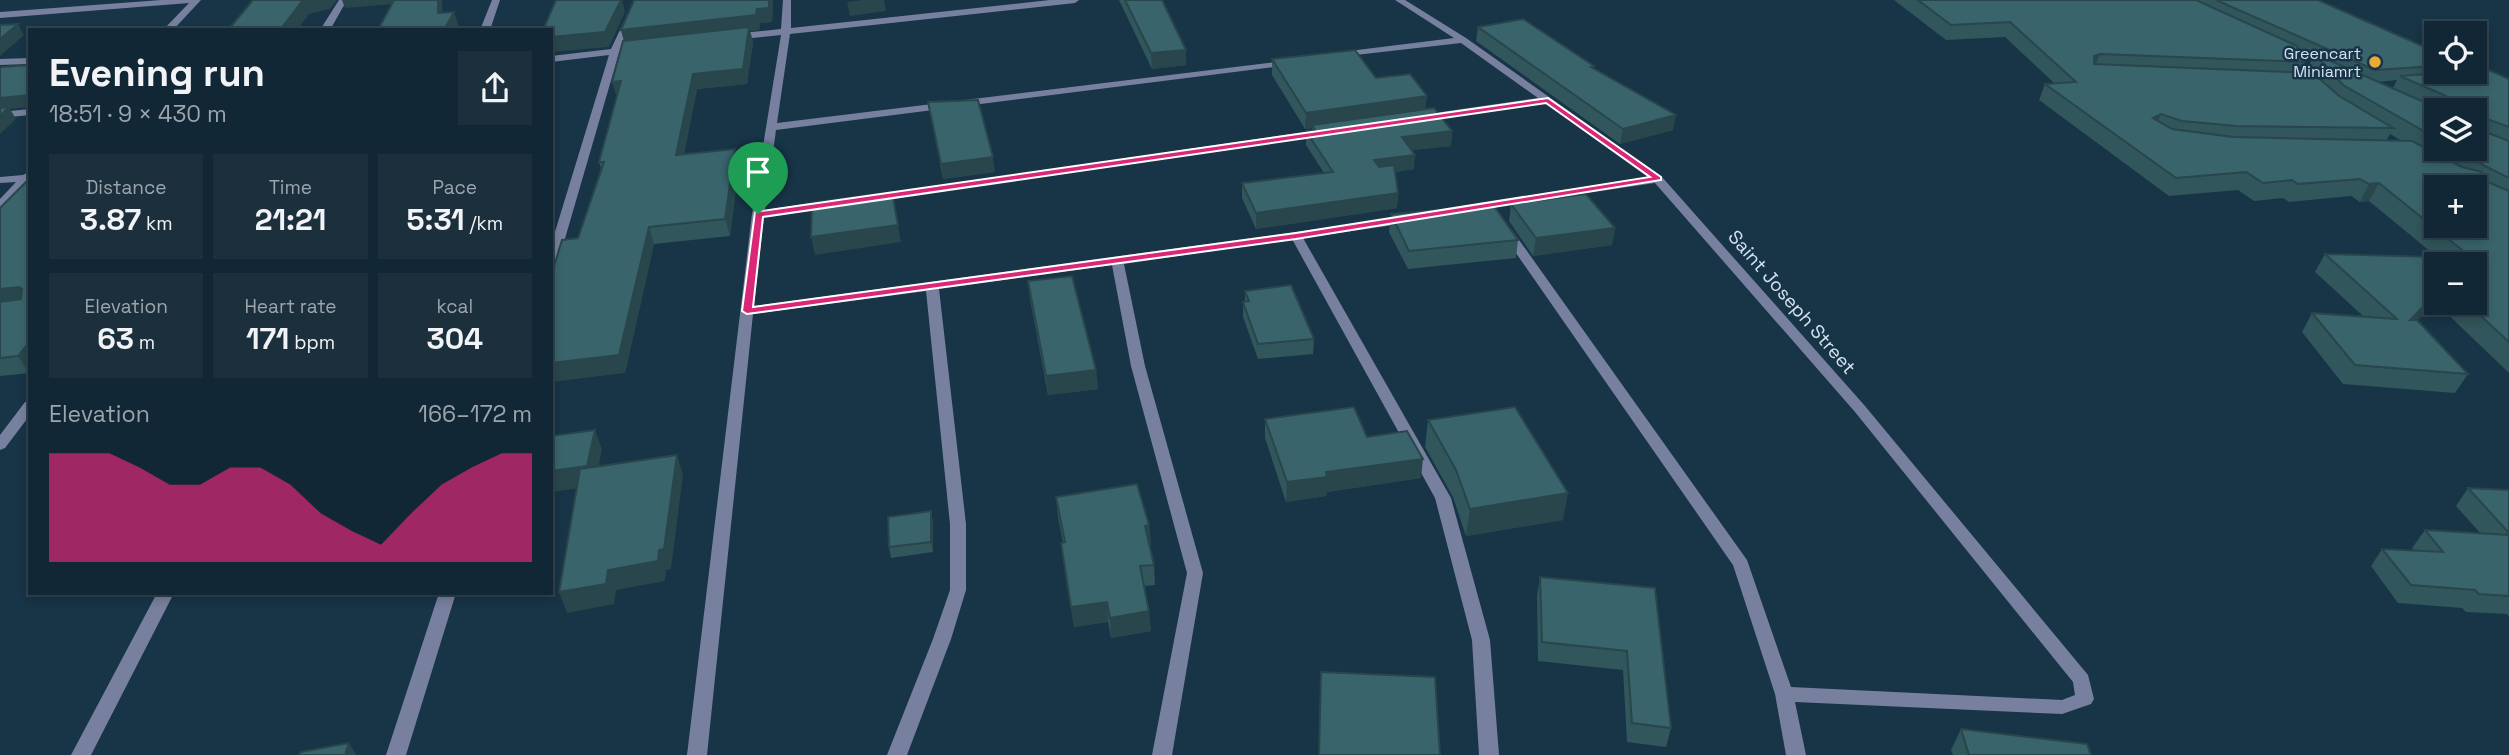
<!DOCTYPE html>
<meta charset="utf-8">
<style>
body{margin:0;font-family:"Space Grotesk",sans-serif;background:#1b2f3d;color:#f1f3f6;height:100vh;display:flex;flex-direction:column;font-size:26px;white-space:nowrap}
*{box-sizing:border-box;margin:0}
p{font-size:23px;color:#9ca5ad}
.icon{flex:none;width:38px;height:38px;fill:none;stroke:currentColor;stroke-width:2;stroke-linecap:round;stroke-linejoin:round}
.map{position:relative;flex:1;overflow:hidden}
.sheet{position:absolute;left:28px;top:28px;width:525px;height:567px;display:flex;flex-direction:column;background:#122735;border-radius:0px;box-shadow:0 4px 10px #0003,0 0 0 2px #314450}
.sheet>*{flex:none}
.tools{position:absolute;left:2424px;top:21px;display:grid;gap:14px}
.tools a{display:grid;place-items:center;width:63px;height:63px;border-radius:0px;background:#122735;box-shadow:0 4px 10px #0003,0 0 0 2px #314450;font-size:35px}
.pin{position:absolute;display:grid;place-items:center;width:60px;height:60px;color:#fff;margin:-72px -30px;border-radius:50% 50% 50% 0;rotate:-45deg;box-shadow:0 0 7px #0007}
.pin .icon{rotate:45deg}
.round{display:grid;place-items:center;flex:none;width:74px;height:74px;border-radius:0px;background:#1b2f3d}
.head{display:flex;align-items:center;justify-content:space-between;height:119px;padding:0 21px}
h1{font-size:38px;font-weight:800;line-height:52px}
.stats{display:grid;grid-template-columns:repeat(3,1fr);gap:10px;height:119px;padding:7px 21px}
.stats div{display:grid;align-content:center;border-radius:0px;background:#1b2f3d;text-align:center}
.stats b{font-size:30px;font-weight:800}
.stats small{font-size:19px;font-weight:400}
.stats p{font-size:19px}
.chart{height:196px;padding:14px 21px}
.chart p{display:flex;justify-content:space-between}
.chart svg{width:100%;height:126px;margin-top:7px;fill:#db2777;opacity:.7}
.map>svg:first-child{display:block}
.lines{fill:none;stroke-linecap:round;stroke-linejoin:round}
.street{fill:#78809f;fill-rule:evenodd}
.wall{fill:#31565c;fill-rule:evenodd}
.shaded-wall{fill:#28464b}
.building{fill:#39646b;stroke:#28464b;stroke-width:2;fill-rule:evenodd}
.route{fill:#db2777;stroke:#fff;stroke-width:2;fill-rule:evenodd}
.poi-dot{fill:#e8ab37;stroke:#183447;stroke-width:2.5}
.labels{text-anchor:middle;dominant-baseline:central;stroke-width:5;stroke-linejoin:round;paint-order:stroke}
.far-poi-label{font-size:16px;fill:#d2e3ef;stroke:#183447;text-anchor:end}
.street-label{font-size:19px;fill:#d2e3ef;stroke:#183447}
</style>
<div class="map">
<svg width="2509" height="755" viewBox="0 0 2509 755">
<rect width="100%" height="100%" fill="#183447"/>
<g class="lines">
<!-- street -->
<path class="street" d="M161 0H201L173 30H163L189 3 0 18V12Z
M339 0H347L330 30H320Z
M492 0H500L490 30H480Z
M634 0H642L621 47 639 45 644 48 639 51 619 53 557 266 551 270V245L609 55 551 62V56L611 49Z
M783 0H791V28L1050 0H1079L1075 3 790 34 777 123 1292 60 1294 62 1289 65 776 130 765 210 830 200 836 204 830 208 764 217 754 306 1412 216V222L1408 223 1303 238 1451 498 1490 640 1499 755H1479L1472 640 1435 498 1292 239 1124 264 1145 366 1203 573 1172 755H1152L1187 573 1131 366 1112 265 939 289 966 524V590L951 639 907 755H887L933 639 950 590V524L926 291 753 314 707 755H687L752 214 781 35 732 40 727 37 732 34 781 29Z
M1395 0H1405L1466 38 1662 177 1865 406 2088 675 2094 699 2091 704 2062 714 1795 702 1806 755H1786L1775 694 1733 565 1502 233 1504 230H1512L1747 560 1791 687 2062 700 2075 695 2073 682 1855 412 1655 183 1458 212 1456 210 1462 206 1648 177 1545 103 1417 120 1416 118 1421 115 1538 98 1461 43 1338 57V53L1341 52 1454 38Z
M30 58V64L0 65V59Z
M30 109V115L0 118V112Z
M1325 129 1330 132 1329 134 874 201 868 198 874 195Z
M30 171V181L4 208 0 210V199L16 182 0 183V177L23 175Z
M30 401V415L5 448 0 450V435L25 402Z
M157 593H174L91 755H71Z
M439 593H456L406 755H386Z"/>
</g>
<!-- wall -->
<path class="wall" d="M634 0H773L772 22 760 23 759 30 750 31 753 42 747 84 697 89 684 154 739 165 730 236 654 244 625 373 578 238 601 168 599 162 617 98 624 41 621 30Z
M1119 0H1162L1186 50V65L1152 69Z
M1894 0H2318L2436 52V72H2461L2509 79V373L2435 302 2417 321 2468 374 2455 393 2343 384 2302 332 2312 313 2363 316 2315 272 2325 254 2437 257 2369 201 2360 202 2351 196 2289 202 2283 198 2254 201 2238 190 2169 196 2039 100 2045 84 2054 83 2005 37 1946 40ZM2300 51 2313 57 2307 70 2310 73H2300L2305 62ZM2397 80 2393 88 2378 82ZM2436 110H2474V149H2436ZM2390 134 2402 141H2386ZM2436 264 2474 303H2436Z
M1478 27 1594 66 1593 68 1673 130 1620 144 1476 41Z
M1272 59 1376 78 1426 109 1452 131 1451 146 1412 150 1414 169 1395 172 1398 193 1397 208 1256 229 1242 198V183L1324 173 1306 145V131L1312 130V128L1305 129 1272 75Z
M928 102 995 172 943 179Z
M30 178 29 373 0 376V208Z
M1511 204 1615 228 1612 245 1533 256 1509 221Z
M1391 214 1518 240 1516 258 1408 269 1389 232Z
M1028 281 1096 370 1098 389 1048 395 1030 299Z
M1245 291 1314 339 1313 354 1258 359 1243 317V302H1245Z
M1265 419 1367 437 1421 478 1327 492 1326 496 1286 502 1265 438Z
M1428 420 1563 520 1466 536 1453 497 1425 447Z
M2468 488 2509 490V617L2507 614 2466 612 2462 608 2398 603 2371 566 2382 549 2415 551 2412 548 2425 530 2481 534 2456 506Z
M1056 497 1149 525 1151 545H1149L1154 565 1155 585 1144 586 1151 631 1111 638 1108 622 1074 627 1064 563 1061 543H1063L1058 517Z
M931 511 933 522V552L891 558 889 547Z
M1540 577 1655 588 1671 728 1666 747 1627 742 1623 670 1538 661 1537 596Z
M1961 729 2091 755H1953L1951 750Z"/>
<!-- shaded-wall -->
<path class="shaded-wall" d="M303 0H337L330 9 309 14 297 30H280Z
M342 0H404L405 3 345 8Z
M438 0H442L443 28 438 13Z
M621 0H622L625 12 609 47 551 52V37Z
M769 0H773L772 22 760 23 759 30 750 31 753 42 747 84 697 89 681 171 625 45 621 30 757 9Z
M862 0H884L886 11 850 16 847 2Z
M454 12 459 26 457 30H444Z
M18 24 24 35 0 56V39Z
M1186 50V65L1152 69 1151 53Z
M2100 54 2094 70V56Z
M621 81 617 98 612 82Z
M30 95V107L10 109 16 119 0 134V98Z
M1427 96 1425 112 1312 125V128L1305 129 1306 113Z
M2161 114 2154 131 2153 118Z
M1676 115 1673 130 1620 144 1623 129Z
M1452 131 1451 146 1401 151 1402 137Z
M735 149 739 165 730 236 725 219Z
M1415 155 1414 169 1373 175 1374 160Z
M993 157 995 172 943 179 941 164Z
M2379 183 2369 201 2360 202 2369 184Z
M892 192 901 242 815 255 811 237Z
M1398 193 1397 208 1256 229V213Z
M649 227 654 244 625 373 551 382V363Z
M1615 228 1612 245 1533 256 1536 238Z
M19 287 30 303 0 306V289Z
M2436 294V302L2398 339 2410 320Z
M30 341V373H29L18 356Z
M1096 370 1098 389 1048 395 1046 376Z
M595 430 602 449 595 486 551 492V471Z
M677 455 683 475 671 569 666 570 665 581 616 590 614 604 567 613 559 592 608 570 659 550Z
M1423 459 1421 478 1327 492 1326 496 1286 502 1287 482 1326 472Z
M1568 493 1563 520 1466 536 1470 509Z
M931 511 933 522V552L931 542Z
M1149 525 1151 545 1147 546 1145 526Z
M1107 602 1108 622 1074 627 1071 607Z
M1149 611 1151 631 1111 638 1110 618Z
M349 743 356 754V755H345Z"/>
<!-- building -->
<path class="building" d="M253 0H303L280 30H228Z
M394 0H438V13L454 12 444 30H378Z
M556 0H621L605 32 551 37V30H543Z
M634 0H769V8L757 9 756 15 621 30Z
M1125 0H1162L1186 50 1151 53Z
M1918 0H2196L2297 46 2305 62 2100 54 2094 56V64L2313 73 2339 96 2393 128 2236 126 2182 121 2161 114 2153 118 2172 129 2233 137 2412 141 2462 167 2482 172 2483 180 2509 191V342L2467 303H2474V264H2436V294L2410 320H2417L2468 374 2355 365 2312 313 2397 319 2325 254 2472 258 2379 183 2369 184 2360 179 2298 184 2292 180 2263 183 2246 172 2176 178 2045 84 2076 82 2010 22 1951 25ZM2436 187H2474V226H2436Z
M2216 0H2318L2436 52V66L2375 70Z
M1523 19 1594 66 1591 67 1676 115 1623 129 1478 27Z
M18 24 0 39V25Z
M749 27 743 69 693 74 676 155 735 149 725 219 649 227 619 355 551 363V276L562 240 578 238 604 162H599L621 81 612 82 623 41Z
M1355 50 1376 78 1410 74 1427 96 1306 113 1272 59Z
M2315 54 2442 110H2436V138L2343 85Z
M30 65V95L0 98V67Z
M2489 70 2509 79V127L2482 117 2483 131 2509 141V178L2487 167 2454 149H2474V110H2446V96L2400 76Z
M978 100 993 157 941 164 928 102Z
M9 107 0 116V108Z
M1434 108 1452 131 1402 137 1415 155 1374 160 1379 167 1394 165 1398 193 1256 213 1242 183 1333 172 1306 131 1315 130 1312 125Z
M30 178V341L18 356 0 358V302L21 299 22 289 19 287 0 289V208Z
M892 192 898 225 811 237 812 203Z
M1586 194 1615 228 1536 238 1511 204Z
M1494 206 1518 240 1409 251 1391 214Z
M1072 276 1096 370 1046 376 1028 281Z
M1291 285 1314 339 1258 344 1243 302 1249 301 1245 291Z
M1354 407 1367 437 1407 431 1423 459 1326 472 1327 477 1287 482 1265 419Z
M1515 407 1568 493 1470 509 1456 470 1428 420Z
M595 430 587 466 551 471V436Z
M677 455 664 549 659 550 658 561 608 570 606 584 559 592 580 469Z
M1137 484 1149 525 1145 526 1154 565 1140 566 1149 611 1110 618 1107 602 1071 607 1061 543 1065 542 1056 497Z
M2468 488 2509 490V533Z
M931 511V542L889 547 888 517Z
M2425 530 2509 535V596L2479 594 2475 590 2411 585 2382 549 2443 552Z
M1540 577 1655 588 1671 728 1632 723 1627 651 1542 642Z
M1321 672 1435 677 1440 755H1319Z
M1961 729 2087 744 2091 755H1969Z
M349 743 345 755H299L301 752Z"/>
<!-- route -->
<path class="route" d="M1548 98 1661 177V180L1296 239 747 314 742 311 755 212ZM1546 103 1650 177 1296 233 753 307 763 217Z"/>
<!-- markers -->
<circle class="poi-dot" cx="2375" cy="62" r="7"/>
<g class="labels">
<!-- far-poi labels -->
<g class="far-poi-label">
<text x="2361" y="53">Greencart<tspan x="2361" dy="18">Miniamrt</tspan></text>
</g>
<!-- street labels -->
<g class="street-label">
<text transform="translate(1792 302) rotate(49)">Saint Joseph Street</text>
</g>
</g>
</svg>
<div class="tools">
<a><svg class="icon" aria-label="locate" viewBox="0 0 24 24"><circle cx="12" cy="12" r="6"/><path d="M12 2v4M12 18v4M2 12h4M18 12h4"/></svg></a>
<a><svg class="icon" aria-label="layers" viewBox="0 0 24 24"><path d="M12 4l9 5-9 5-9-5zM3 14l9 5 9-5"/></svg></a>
<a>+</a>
<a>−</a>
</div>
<div class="pin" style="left:758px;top:214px;background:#1e9e55"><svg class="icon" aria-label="arrive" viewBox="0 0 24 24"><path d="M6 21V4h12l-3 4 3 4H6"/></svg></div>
<section class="sheet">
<div class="head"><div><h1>Evening run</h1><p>18:51 · 9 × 430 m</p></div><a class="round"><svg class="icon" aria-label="share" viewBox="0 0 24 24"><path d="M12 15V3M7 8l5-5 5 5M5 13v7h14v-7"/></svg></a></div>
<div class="stats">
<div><p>Distance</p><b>3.87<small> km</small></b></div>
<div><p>Time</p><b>21:21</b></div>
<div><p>Pace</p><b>5:31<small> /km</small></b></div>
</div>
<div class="stats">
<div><p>Elevation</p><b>63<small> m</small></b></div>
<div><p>Heart rate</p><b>171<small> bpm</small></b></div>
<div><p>kcal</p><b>304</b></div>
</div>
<div class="chart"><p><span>Elevation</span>166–172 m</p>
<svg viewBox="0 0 160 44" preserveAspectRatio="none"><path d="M0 44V6L10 6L20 6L30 11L40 17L50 17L60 11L70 11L80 17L90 27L100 33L110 38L120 27L130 17L140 11L150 6L160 6V44z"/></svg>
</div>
</section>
</div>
